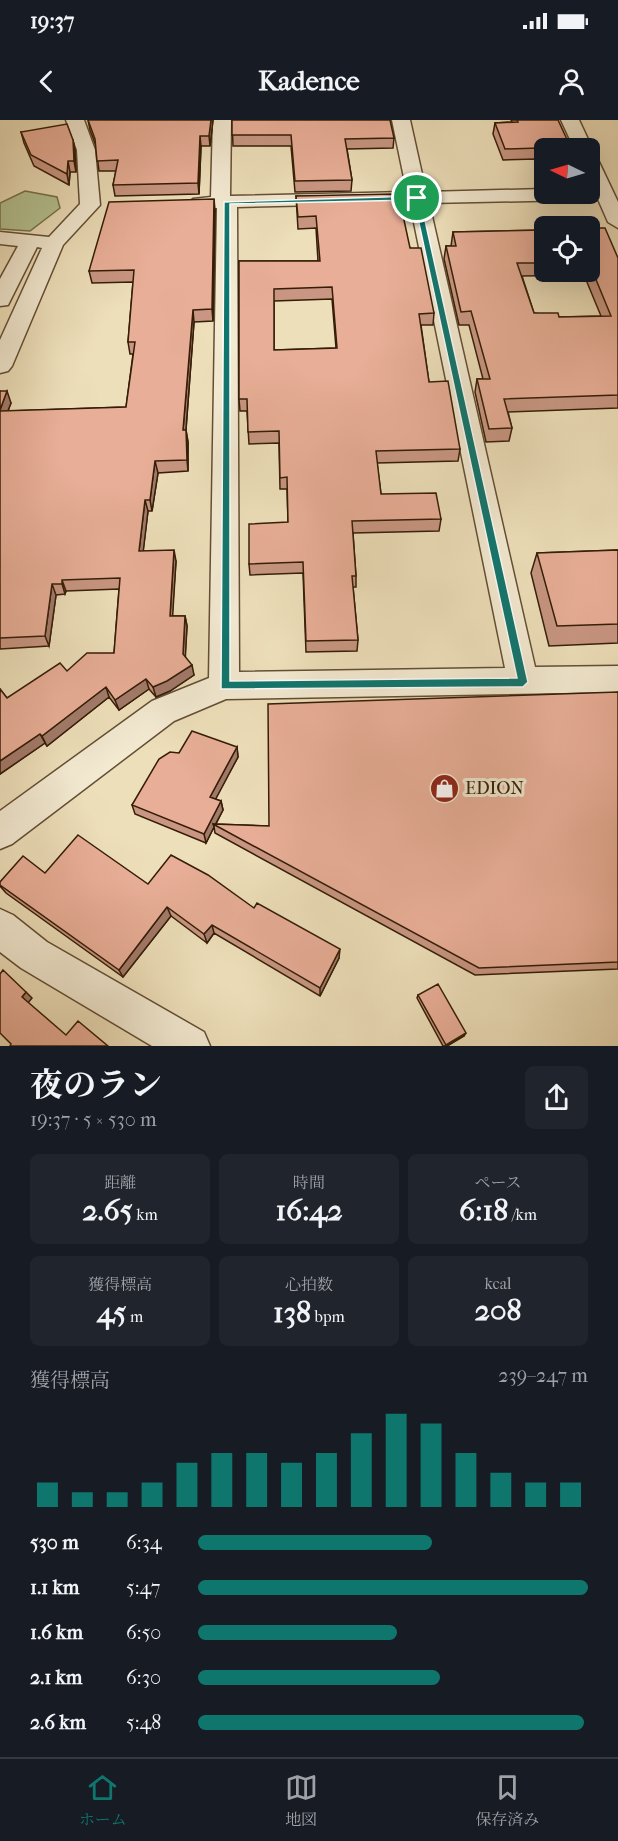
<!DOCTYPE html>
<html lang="ja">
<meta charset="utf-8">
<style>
body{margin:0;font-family:"IM FELL French Canon","Noto Serif JP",serif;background:#20242c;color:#f1f3f6;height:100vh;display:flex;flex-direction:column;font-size:22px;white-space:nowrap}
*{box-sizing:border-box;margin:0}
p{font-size:20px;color:#9ea1a6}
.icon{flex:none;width:33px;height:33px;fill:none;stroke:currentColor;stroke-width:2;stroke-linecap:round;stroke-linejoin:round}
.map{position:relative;height:926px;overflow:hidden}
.side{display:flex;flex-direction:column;background:#171b24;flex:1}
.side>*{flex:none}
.needle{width:39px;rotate:275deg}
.buttons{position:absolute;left:534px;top:18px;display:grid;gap:12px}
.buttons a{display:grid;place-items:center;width:66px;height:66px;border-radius:9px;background:#171b24;box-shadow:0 6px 24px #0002;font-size:30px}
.pin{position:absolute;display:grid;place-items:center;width:51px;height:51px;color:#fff;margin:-26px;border:3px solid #fff;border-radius:50%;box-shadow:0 2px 6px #0007}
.round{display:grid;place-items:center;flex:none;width:63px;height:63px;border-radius:9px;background:#20242c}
.summary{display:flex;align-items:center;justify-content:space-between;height:102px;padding:0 30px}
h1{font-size:33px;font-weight:700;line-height:45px}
.figures{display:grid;grid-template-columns:repeat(3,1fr);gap:9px;height:102px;padding:6px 30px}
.figures div{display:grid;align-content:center;border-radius:9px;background:#20242c;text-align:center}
.figures b{font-size:30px;font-weight:700}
.figures small{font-size:16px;font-weight:400}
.figures p{font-size:16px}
.chart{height:168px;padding:12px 30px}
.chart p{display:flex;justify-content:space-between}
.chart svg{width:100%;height:108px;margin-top:6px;stroke:#0f766e;stroke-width:6}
ul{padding:0 30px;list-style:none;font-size:20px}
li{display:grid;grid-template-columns:96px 72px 1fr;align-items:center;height:45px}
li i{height:15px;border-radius:8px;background:#0f766e}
.status{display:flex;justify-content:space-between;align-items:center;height:42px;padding:0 30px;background:#171b24;direction:ltr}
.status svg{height:16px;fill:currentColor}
header{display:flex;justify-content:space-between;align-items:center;height:78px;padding:0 30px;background:#171b24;font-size:27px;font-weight:700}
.tab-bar{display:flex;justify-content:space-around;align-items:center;height:84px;border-top:2px solid #363941;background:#171b24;font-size:16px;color:#9ea1a6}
.tab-bar a{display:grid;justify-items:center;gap:3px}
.tab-bar .selected{color:#0f766e}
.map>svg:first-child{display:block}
.green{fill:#b5c292;stroke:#75704c;stroke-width:1.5}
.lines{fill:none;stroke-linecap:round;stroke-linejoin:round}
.minor-casing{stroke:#634e34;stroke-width:3}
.minor{fill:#f3ead2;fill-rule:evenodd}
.wall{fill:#c89682;stroke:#351d07;stroke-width:1.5;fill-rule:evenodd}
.shaded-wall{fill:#a27a6a;stroke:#351d07;stroke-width:1.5}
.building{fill:#e8ae97;stroke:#351d07;stroke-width:1.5;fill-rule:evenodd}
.route{fill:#0f766e;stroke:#fff;stroke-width:1.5;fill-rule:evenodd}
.labels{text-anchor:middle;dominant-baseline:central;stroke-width:6;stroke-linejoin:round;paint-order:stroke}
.poi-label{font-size:18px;fill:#351d07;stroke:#f3ead2;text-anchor:start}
</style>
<div class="status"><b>19:37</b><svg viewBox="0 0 49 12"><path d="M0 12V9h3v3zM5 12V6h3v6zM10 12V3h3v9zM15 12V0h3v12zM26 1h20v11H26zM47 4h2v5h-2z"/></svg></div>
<header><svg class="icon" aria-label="back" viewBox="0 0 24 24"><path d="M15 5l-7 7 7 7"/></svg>Kadence<svg class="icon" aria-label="person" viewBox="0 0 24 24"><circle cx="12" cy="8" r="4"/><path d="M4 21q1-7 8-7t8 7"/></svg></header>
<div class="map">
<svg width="618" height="926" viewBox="0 0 618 926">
<rect width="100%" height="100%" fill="#eddfba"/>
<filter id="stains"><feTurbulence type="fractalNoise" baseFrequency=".00333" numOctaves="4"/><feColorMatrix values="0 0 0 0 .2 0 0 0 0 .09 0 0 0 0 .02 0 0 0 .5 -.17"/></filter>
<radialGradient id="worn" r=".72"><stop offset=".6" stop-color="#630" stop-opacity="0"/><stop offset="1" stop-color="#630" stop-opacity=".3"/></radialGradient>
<!-- green -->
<path class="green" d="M25 71 57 77 60 88 30 111 0 109V83Z"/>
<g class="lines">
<defs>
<path id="minor" d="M66 0H84L95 30 100 85 63 125 12 246 8 251 0 253V220L42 128 37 127 8 185 0 186V159L18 126 0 124V112L49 117 80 84 77 30Z
M213 0H231L230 76 407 72 392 0H410L426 72 544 69V74H584L582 78 575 80 429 83 535 547 618 546V572L226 579 174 601 12 724 0 729V691L152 581 209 558 217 88 200 89 190 83 193 79 211 77ZM410 83 505 548 239 552 237 87Z
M561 0H579L592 28 590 31V28H574Z
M590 37 599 42 618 82V108L608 102 590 61Z
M0 789 13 795 47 822 204 912 210 926H152L21 848 0 832Z"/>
</defs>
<!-- minor casing -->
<use href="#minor" class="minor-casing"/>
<!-- minor -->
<use href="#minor" class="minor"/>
</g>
<!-- wall -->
<path class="wall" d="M88 0H213L210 26H201L199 74 115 76 113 65 116 51H99L96 26 90 10Z
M232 0 394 18 393 28 347 29 352 60 351 71 295 72 291 26H233Z
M511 0H558L544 28V59L536 39 503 40 493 14 495 3 512 2Z
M21 12 73 20 75 30 76 52H70L69 65 34 46 24 23Z
M296 76 396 87 410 128 434 193 433 205H421L429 262 460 329 458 341 377 343 381 374 441 399 439 411 353 413 356 456V467H353L358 520 357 531 306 532 303 453 250 455 249 444 288 402 287 369H280L279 323 249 324 247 291H240L239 279V141H318L316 108 298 109ZM332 179 336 228 274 230V181Z
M215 90 213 201 194 202 186 310 188 322V351L158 353 152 391H148L143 431 176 441 172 496H185L187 506 185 536 194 555 170 571 156 577 149 569 119 590 109 577 47 626 45 623 0 654V569L7 578 67 551 114 533 119 469 66 471 65 474 56 475 49 526 0 529V271L11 283 8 291 126 287 133 234H130L128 222 133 162 92 163 89 151Z
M590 108 618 138V288L508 292 512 308 509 321 486 322 475 272 477 259H483L469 205H459L444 139 446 126H451L453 112 544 110V152H590ZM584 155 601 196 559 197 534 193 522 156Z
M618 430V523L549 526 531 453 537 433Z
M618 572V849L475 855 215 713 214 707 206 723 135 694 132 685 179 633 237 627 238 637 215 679 221 681 223 690 216 704 269 706Z
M45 753 254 788 339 838 320 876 214 813 207 823 171 796 123 857 6 773 0 766V762Z
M418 875 464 916 447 926H443L417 878Z"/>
<!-- shaded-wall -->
<path class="shaded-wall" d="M211 0H213L210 26 209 16Z
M200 16 201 26 199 74 198 63Z
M73 20 75 30 76 52 74 41Z
M68 41 70 52 69 65 67 54Z
M214 79 215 90 213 201 212 189Z
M193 190 194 202 185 322 183 310Z
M7 271 11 283 3 303 0 293V290Z
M186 310 188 322V351L187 340Z
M155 341 158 353 152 391 150 380Z
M145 380 148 391 142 442 139 431Z
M174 430 176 441 172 507 170 496Z
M62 460 66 471 65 474 62 464Z
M52 464 56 475 49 526 45 516Z
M185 496 187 506 185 544 183 534Z
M192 545 194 555 170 571 156 577 153 567Z
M146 559 149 569 119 590 115 580Z
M106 567 109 577 47 626 42 616Z
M40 614 45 623 0 654V641Z
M237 627 238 637 212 686 210 677Z
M221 681 223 690 215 705 213 704 214 707 206 723 204 714Z
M167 787 171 796 123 857 119 850Z
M212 805 214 813 207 823 204 814Z
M340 829 339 838 320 876V868Z
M26 872 32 878 28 883 22 877Z
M466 913 464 916 447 926H445L446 925Z"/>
<!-- building -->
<path class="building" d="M88 0H211L209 16H200L198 63 113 65 118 40 97 41 95 19Z
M232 0H390L394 18 345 19 352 60 295 61 291 15H232Z
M517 0H558L571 28H544V44L539 28 505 29 495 3 518 2Z
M67 4 73 20 74 41H68L67 54 31 35 21 12Z
M393 74 396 87 401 86 410 128H421L434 193 419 194 429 262 448 261 460 329 376 331 381 374 436 373 441 399 352 401 356 456H352L358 520 306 521 303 442 249 444V404L288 402 287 357 280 358 279 311 248 312 247 279H239V141H320L316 96 298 97 296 76ZM332 167 337 228 274 230V169Z
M214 79 212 189 193 190 183 310H186L187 340 155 341 150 380H145L139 431 174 430 170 496H185L183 534 192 545 167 561 153 567 146 559 115 580 106 567 42 616 40 614 0 641V569L7 578 60 543 67 551 87 533H114L120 458 62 460V464H52L45 516 0 518V291L126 287 135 222H128L134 150 89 151 109 82Z
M590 108H605L618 138V275L504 279 512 308 489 309 477 259H490L471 191 461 192 446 126H456L453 112 544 110V143H517L534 193H558L559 197 611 196 590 145Z
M0 271H7L0 290Z
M618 430V504L557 506 537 433Z
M618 572V842L479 848 213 704 269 706 268 584Z
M192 611 237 627 210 677 221 681 204 714 132 685 159 639 170 632 179 633Z
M78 715 148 764 171 735 208 755 254 788 257 783 340 829 320 868 212 805 204 814 167 787 119 850 0 765V762L23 736 45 753Z
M3 850 26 872 22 877 66 915 78 901 108 926H10L11 924 0 913V854Z
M438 864 466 913 446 925 418 875Z"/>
<!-- route -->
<path class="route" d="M417 76 420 78 528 562 523 567 221 569 224 82ZM414 80 517 558 230 561V84Z"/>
<!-- icons -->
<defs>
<symbol id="shop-disc" viewBox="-11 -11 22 22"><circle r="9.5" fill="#8f2418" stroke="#f3ead2"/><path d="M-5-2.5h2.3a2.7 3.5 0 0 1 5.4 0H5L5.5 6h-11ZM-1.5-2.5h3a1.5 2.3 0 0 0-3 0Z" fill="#fff"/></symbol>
</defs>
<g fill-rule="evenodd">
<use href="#shop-disc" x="428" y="652" width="33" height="33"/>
</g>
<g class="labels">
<!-- poi labels -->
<g class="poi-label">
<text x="465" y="668">EDION</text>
</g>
</g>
<rect width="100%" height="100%" filter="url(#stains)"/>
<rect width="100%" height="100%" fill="url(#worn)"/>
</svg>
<div class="buttons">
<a><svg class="needle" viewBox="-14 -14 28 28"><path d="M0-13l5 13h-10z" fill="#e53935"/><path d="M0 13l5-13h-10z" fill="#9ea1a6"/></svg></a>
<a><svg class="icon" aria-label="locate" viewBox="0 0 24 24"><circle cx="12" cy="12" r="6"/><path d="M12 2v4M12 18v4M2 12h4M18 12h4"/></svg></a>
</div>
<div class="pin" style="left:417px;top:78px;background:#1e9e55"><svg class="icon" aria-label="arrive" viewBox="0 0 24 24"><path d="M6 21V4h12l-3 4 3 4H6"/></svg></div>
</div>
<section class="side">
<div class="summary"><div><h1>夜のラン</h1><p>19:37 · 5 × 530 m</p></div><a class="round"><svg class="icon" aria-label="share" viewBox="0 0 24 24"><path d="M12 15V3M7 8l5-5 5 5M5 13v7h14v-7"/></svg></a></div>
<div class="figures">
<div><p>距離</p><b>2.65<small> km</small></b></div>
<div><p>時間</p><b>16:42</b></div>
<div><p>ペース</p><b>6:18<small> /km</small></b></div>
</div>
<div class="figures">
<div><p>獲得標高</p><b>45<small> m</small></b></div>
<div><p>心拍数</p><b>138<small> bpm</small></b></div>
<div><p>kcal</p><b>208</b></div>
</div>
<div class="chart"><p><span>獲得標高</span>239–247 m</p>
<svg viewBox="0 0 160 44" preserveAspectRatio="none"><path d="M5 44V34M15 44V38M25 44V38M35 44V34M45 44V26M55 44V22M65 44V22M75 44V26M85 44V22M95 44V14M105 44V6M115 44V10M125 44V22M135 44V30M145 44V34M155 44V34"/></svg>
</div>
<ul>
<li><b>530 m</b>6:34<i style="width:60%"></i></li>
<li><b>1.1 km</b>5:47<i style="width:100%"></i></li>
<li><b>1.6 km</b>6:50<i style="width:51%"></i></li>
<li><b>2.1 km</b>6:30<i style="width:62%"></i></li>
<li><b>2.6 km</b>5:48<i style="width:99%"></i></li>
</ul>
</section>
<nav class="tab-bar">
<a class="selected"><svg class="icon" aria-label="home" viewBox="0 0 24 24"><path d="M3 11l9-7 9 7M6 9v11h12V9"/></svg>ホーム</a>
<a><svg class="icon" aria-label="map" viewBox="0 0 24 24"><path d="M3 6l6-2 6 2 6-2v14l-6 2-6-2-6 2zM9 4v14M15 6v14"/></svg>地図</a>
<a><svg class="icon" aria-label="saved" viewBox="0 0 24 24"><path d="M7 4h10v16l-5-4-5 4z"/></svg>保存済み</a>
</nav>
